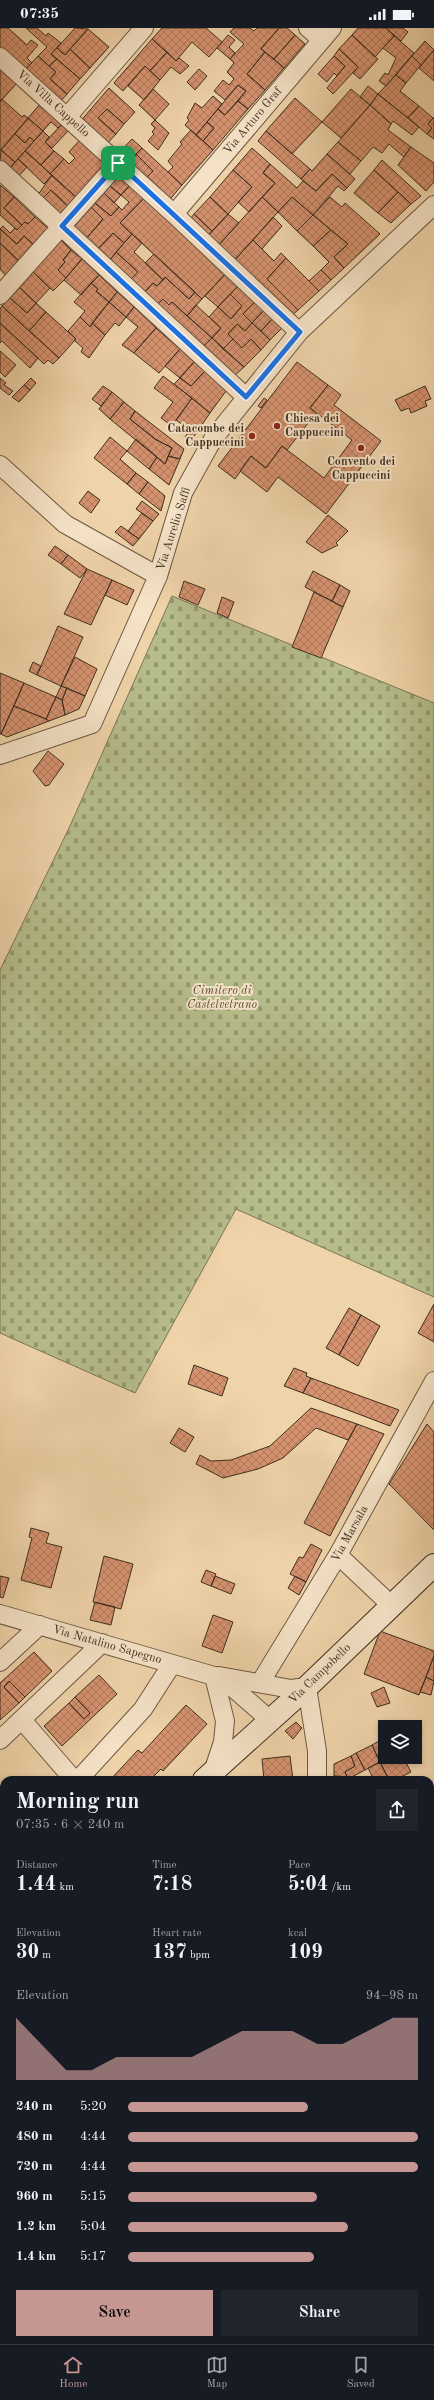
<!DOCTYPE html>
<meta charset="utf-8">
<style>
body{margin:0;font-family:"Old Standard TT",serif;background:#20242c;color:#f1f3f6;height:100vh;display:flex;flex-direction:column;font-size:15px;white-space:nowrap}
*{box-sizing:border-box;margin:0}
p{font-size:13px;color:#9ea1a6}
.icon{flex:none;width:22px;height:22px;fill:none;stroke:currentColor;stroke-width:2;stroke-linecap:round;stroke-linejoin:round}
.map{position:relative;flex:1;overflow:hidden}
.drawer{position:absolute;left:0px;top:1748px;width:434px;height:568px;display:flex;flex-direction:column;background:#171b24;border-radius:12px 12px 0 0;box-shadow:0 2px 6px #0003}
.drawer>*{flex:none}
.buttons{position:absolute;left:378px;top:1692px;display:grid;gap:8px}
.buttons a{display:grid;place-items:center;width:44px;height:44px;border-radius:0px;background:#171b24;box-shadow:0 2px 6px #0003;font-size:20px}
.pin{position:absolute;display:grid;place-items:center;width:34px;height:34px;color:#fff;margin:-17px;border-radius:8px;box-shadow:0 2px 6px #0006}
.round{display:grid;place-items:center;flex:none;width:42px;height:42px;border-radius:0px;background:#20242c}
.headline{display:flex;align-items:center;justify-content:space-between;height:68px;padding:0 16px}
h1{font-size:22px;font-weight:700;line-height:30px}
.stats{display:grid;grid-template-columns:repeat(3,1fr);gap:6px;height:68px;padding:4px 16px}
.stats div{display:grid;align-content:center}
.stats b{font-size:20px;font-weight:700}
.stats small{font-size:11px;font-weight:400}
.stats p{font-size:11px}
.chart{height:112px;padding:8px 16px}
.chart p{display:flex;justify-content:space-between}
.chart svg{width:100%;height:72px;margin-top:4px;fill:#c59692;opacity:.7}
.primary-button{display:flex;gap:8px;margin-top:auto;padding:8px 16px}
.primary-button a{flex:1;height:46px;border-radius:0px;background:#c59692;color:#111;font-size:16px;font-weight:700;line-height:46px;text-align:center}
.primary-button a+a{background:#20242c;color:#f1f3f6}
ul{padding:0 16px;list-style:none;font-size:13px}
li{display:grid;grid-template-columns:64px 48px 1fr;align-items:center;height:30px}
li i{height:10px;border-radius:5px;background:#c59692}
.status{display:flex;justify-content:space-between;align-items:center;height:28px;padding:0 20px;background:#171b24;direction:ltr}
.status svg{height:11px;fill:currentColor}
.tab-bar{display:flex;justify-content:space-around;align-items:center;height:56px;border-top:1px solid #363941;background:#171b24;font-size:11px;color:#9ea1a6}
.tab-bar a{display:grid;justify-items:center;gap:2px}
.tab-bar .active{color:#c59692}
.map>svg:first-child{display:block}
.cemetery{fill:url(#cemetery-stones);stroke:#7a7656}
.building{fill:url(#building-cross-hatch);stroke:#3d2f20}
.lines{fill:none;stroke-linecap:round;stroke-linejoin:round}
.minor-casing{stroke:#6a5842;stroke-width:20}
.secondary-casing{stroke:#3d2f20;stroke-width:24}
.minor{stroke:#f5e2c7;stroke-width:18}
.secondary{stroke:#f5e2c7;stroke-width:22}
.route-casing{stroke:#fff;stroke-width:8}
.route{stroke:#1a73e8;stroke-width:5}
.poi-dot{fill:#8f2418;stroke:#f5e2c7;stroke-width:1.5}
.labels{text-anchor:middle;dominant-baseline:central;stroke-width:4;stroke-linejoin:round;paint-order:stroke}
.street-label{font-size:12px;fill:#3d2f20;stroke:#f5e2c7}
.poi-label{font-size:12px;font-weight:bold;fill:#3d2f20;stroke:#f5e2c7;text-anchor:start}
.park-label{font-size:12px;font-style:italic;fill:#554b35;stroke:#f5e2c7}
</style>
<div class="status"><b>07:35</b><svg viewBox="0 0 49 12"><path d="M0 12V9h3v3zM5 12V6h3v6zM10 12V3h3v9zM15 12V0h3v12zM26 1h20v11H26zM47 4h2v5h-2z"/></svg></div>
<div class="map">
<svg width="434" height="2316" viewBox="0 0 434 2316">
<defs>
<pattern id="cemetery-stones" width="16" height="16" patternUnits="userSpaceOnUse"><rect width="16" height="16" fill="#b6bd8b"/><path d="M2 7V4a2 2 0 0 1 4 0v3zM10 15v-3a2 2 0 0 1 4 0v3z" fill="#959a71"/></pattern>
<pattern id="building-cross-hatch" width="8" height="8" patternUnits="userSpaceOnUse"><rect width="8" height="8" fill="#d6926f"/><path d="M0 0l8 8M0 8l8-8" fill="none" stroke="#af785b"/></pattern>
</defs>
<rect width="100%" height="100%" fill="#efd3a9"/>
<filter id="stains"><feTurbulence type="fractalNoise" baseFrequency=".005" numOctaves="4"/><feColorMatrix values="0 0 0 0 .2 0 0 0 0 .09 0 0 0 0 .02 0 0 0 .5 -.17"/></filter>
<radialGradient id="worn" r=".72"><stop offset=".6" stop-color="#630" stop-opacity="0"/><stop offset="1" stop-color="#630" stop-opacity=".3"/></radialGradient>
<!-- cemetery -->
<path class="cemetery" d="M172 568 434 675V1269L236 1181 135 1365 0 1305V942L70 798Z"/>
<!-- building -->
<path class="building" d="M0 0H8L27 17 31 12 38 17 27 30 32 35 24 43 0 22Z
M26 0H37L46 8 48 5 61 15 51 26 57 31 49 38 38 28 47 19Z
M75 0 88 1 65 27 57 20Z
M162 0H206L222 14 209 29 192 14 176 33 152 11Z
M234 0H250L254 3 257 0H279L261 21 265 24 247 46 265 62 248 81 238 73 246 63 238 57 225 72 214 63 223 52 229 57 234 51 227 44 234 35 230 31 244 16 230 4Z
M279 0H287L295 7 274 31 261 21Z
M358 0H386L394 8 375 29 352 7Z
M386 0H403L408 4 401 13Z
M88 1 109 19 90 40 70 21Z
M228 7 235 12 229 19 235 25 230 31 217 20Z
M295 7 305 16 284 40 274 31Z
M352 7 378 31 360 51 353 45 358 39 339 21Z
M394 8 414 25 386 58 379 53 385 45 388 47 396 30 383 20Z
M152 11 167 24 150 43 145 38 123 63 114 55Z
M425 13 434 22 421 37 412 28Z
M57 20 65 27 70 21 90 40 80 51 51 26Z
M339 21 358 39 333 66 327 60 345 38 334 28Z
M434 22V53L419 40Z
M167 24 176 33 179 30 189 38 180 46 171 39 160 52 150 43Z
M265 24 284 40 265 62 247 46Z
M38 28 56 44 50 51 67 66 59 75 24 43Z
M334 28 345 38 337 48 334 45 327 54 318 46Z
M412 28 421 37 406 55 396 47Z
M57 31 80 51 67 66 50 51 56 44 49 38Z
M145 38 160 52 144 72 128 58Z
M0 41 17 55 0 74Z
M199 41 207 48 195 62 187 54Z
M396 47 406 55 400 63 419 78 408 90 378 66Z
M238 57 246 63 225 87 218 81Z
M368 58 378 66 370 77 360 69Z
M109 60 135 84 124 96 107 81 98 90 116 106 104 119 79 95Z
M153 61 169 76 155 92 139 77Z
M351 61 370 77 341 110 322 94Z
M378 66 419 99 412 107 393 93 391 96 370 77Z
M213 68 222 76 196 107 185 97 189 92 187 90 195 75 202 80Z
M295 70 322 94 292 126 266 103Z
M2 71 22 89 24 87 28 90 0 123V74Z
M238 73 248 81 213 122 203 113 214 100 207 94 218 81 225 87Z
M40 76 62 96 58 100 51 94 43 103 28 90Z
M370 77 391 96 388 102 411 119 404 129 389 116 382 125 373 119 361 133 338 114Z
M419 78 433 90 428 96 432 100 427 106 408 90Z
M107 81 124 96 116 106 98 90Z
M28 90 43 103 34 113 30 109 25 115 15 106Z
M433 90H434V111L427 106 432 100 428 96Z
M155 92 169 105 158 122 148 113 154 106 152 104 155 100 151 96Z
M207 94 214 100 203 113 196 107Z
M62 96 69 102 52 120 45 114Z
M191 102 213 122 182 157 168 144 173 139 168 133 182 116 180 114Z
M43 103 49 109 45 114 54 123 41 137 25 123Z
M266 103 310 141 301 151 258 113Z
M15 106 25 115 30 109 34 113 15 134 1 122Z
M132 111 142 120 126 137 116 128Z
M80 112 107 137 77 170 50 146 64 131 69 136 75 130 69 124Z
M338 114 361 133 350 146 327 126Z
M411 119 434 135V154L426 163 398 137Z
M142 120 182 157 167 175 143 153 153 143 136 126Z
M252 120 270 136 263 145 275 155 249 184 238 174 252 159 233 142Z
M1 122 15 134 8 142 0 134Z
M25 123 52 147 44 156 18 131Z
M54 123 64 131 50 146 41 137Z
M136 126 153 143 143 153 126 137Z
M327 126 355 151 347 160 332 146 316 163 301 151 310 141 312 143Z
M18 131 27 139 17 150 8 142Z
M382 132 421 168 411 176 374 142Z
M270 136 297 160 303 153 316 163 332 146 347 160 344 163 338 158 313 187 292 169 278 184 262 169 275 155 263 145Z
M233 142 252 159 228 186 210 169Z
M374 142 398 164 378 185 354 165Z
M52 147 77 170 69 179 51 162 41 172 37 168Z
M119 148 130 157 121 167 110 158Z
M0 157 14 169 4 180 22 197 17 202 0 187Z
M130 157 144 170 120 195 132 206 124 215 113 205 97 222 85 212 103 191 91 179 95 175 111 188 119 179 122 182 129 174 121 167Z
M110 158 121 167 114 175 104 165Z
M51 162 69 179 60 189 41 172Z
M398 164 411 176 391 195 378 185Z
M104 165 119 179 111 188 95 175Z
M14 169 35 189 28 196 25 194 22 197 4 180Z
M210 169 228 186 212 203 194 186Z
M262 169 278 184 232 235 216 220Z
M292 169 313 187 297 203 278 184Z
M330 169 342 179 345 175 380 206 344 240 334 229 348 216 313 187Z
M144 170 226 245 202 271 120 195Z
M91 179 103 191 85 212 73 200Z
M194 186 212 203 206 210 188 194Z
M228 186 239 195 216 220 206 210Z
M313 187 331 202 313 218 297 203Z
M35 189 50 202 35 218 24 208 17 216 0 201 3 198 10 205 15 200 17 202 25 194 28 196Z
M273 189 282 198 262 221 253 212Z
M0 201 17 216 24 208 35 218 20 234 0 215Z
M331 202 348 216 334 229 344 240 331 252 321 242 329 234 313 218Z
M113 205 124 215 109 233 97 222Z
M132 206 142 215 134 224 163 252 157 258 153 255 144 265 130 252 138 244 116 224Z
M61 212 71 222 63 232 65 234 58 242 66 250 53 263 33 244Z
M253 212 274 233 281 225 286 230 267 251 298 282 290 289 232 235Z
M0 215 20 234 7 249 0 241Z
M71 222 82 231 66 250 58 242 65 234 63 232Z
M116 224 138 244 130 252 109 233Z
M154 226 195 264 189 271 165 249 163 252 145 235Z
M286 230 319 263 298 282 267 251Z
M82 231 99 247 81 267 64 252Z
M321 242 331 252 319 263 309 253Z
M33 244 50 260 36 275 19 259Z
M226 245 239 257 218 279 205 268Z
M99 247 117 264 109 274 96 263 98 261 91 255Z
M165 249 189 271 195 264 202 271 187 288 172 274 169 277 163 271 157 277 144 265 153 255 157 258Z
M91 255 98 261 96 263 109 274 90 299 80 289 85 283 74 274Z
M239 257 256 273 243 286 252 295 245 303 237 296 228 306 233 311 223 321 212 310 221 300 209 289 218 279 231 291 242 278 230 266Z
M19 259 36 275 27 285 10 270Z
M117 264 134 279 126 289 109 274Z
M230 266 242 278 231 291 218 279Z
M10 270 27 285 36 275 46 284 29 303 2 278Z
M163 271 169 277 172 274 212 310 203 319 157 277Z
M256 273 265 281 252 295 243 286Z
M109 274 126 289 119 298 115 295 105 307 92 295Z
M196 277 221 300 212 310 187 288Z
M2 278 59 330 53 336 48 332 44 336 0 295V281Z
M134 279 156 300 134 325 122 317 138 299 126 289Z
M265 281 274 289 261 303 252 295Z
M46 284 76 311 59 330 29 303Z
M80 289 90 299 92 295 105 307 89 330 81 324 83 320 74 312 76 311 68 303Z
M274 289 284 298 270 312 261 303Z
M0 295 38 330 30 340 2 313 0 315Z
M252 295 270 312 261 322 251 311 242 320 228 306 237 296 245 303Z
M156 300 180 321 159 345 134 325Z
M212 310 244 339 234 348 203 319Z
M233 311 242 320 251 311 261 322 244 339 223 321Z
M180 321 194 334 180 350 165 338Z
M0 323 16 337 5 349 0 344Z
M194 334 205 343 191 358 180 350Z
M297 334 328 357 310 380 316 385 287 422 282 418 266 440 251 428 235 451 218 438Z
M205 343 226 363 210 385 174 356 180 350 191 358Z
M163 348 192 370 172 398 161 390 173 374 154 360Z
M0 350 6 355 4 357 13 363 9 367 0 360Z
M31 350 36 355 30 362 24 357Z
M24 357 30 362 19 374 12 369Z
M328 357 341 367 334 377 381 413 326 486 278 449 267 464 240 443 251 428 266 440 282 418 324 450 352 412 310 380Z
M103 358 112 364 101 378 92 371Z
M425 358 431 371 425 373 427 378 411 385 409 380 401 383 395 372Z
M112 364 124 374 110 391 99 381Z
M192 370 210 385 190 414 185 409 190 402 176 392Z
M264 370 267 372 261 380 258 378Z
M124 374 135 383 130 391 155 411 172 420 165 436 110 391Z
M135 383 184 421 180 431 168 428 172 420 155 411 130 391Z
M110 409 127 423 120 431 136 445 127 456 94 430Z
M136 411 157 429 149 441 127 423Z
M168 428 180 431 169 457 149 441 157 429 165 436Z
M136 445 148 454 139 466 127 456Z
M148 454 165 468 161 483 139 466Z
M88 463 100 472 91 485 79 475Z
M142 473 159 486 153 493 136 481Z
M142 485 153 493 139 511 128 503Z
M328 487 348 503 336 515 338 517 322 525 306 514Z
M121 498 139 511 133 518 115 504Z
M55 518 68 527 61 536 48 527Z
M68 527 87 541 80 550 61 536Z
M87 541 112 552 91 597 64 586Z
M313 543 340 557 332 573 305 559Z
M112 552 134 562 127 577 105 567Z
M184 553 205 561 198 577 179 569Z
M340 557 350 563 343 579 332 573Z
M314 564 343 579 321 630 292 619Z
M222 569 234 574 228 590 217 585Z
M58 598 83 609 61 658 37 647Z
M75 629 97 641 85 668 61 658Z
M33 634 41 638 37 647 29 643Z
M0 645 24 655 1 706H0Z
M24 655 56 669 46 691 14 678Z
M61 658 67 660 62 672 56 669Z
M67 660 85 668 79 681 65 687 62 672Z
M56 669 62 672 65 687 49 693 46 691Z
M14 678 46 691 49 693 7 709 1 706Z
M48 723 64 736 49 757 45 758 33 743Z
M434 1276V1314L418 1305Z
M349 1280 361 1287 339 1327 326 1320Z
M361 1287 380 1298 358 1338 339 1327Z
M194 1337 228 1350 222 1368 188 1356Z
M294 1340 307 1345 306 1348 311 1350 303 1365 284 1358Z
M311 1350 399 1382 390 1398 303 1365Z
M311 1380 357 1396 348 1412 316 1400 283 1430 258 1441 223 1450 196 1436 200 1427 211 1433 231 1432 270 1418Z
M357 1396 384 1406 330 1508 304 1495Z
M427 1396 434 1404V1502L389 1456Z
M179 1400 194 1409 185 1424 170 1415Z
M31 1500 49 1505 46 1515 62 1519 51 1560 21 1552 32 1510 29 1509Z
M311 1516 322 1522 306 1554 290 1546 299 1529 303 1530Z
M104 1528 133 1536 121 1581 93 1574Z
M206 1542 216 1546 211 1558 201 1554Z
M0 1548 9 1550 3 1570 0 1569Z
M215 1548 235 1556 231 1566 211 1558Z
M295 1548 306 1554 299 1567 288 1560Z
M95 1574 115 1579 111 1597 90 1592Z
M213 1587 233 1594 222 1625 202 1618Z
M380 1603 434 1623V1628L419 1667 364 1646Z
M34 1624 52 1643 25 1669 9 1653 4 1659 19 1675 0 1692V1655Z
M434 1628V1653L426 1649Z
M99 1647 117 1666 62 1718 44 1698 69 1675 84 1691 90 1685 75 1669Z
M426 1649 434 1653 431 1667 420 1664Z
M9 1653 25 1669 19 1675 4 1659Z
M384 1659 390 1675 377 1679 371 1665Z
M75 1669 90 1685 84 1691 69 1675Z
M186 1677 207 1696 163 1743 161 1741 150 1752H110L138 1722 142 1725Z
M296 1694 302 1700 293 1711 285 1703Z
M381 1712 385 1720V1729H390L380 1734 372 1717Z
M372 1717 380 1734 365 1742 356 1725Z
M356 1725 365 1742 348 1751 345 1744 355 1738 351 1728Z
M290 1728 293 1752H264L262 1731Z
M351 1728 355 1738 345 1744 347 1749 334 1748V1736Z
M390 1729H403L411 1744 395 1752H389L380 1734Z
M380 1734 389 1752H374L368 1740Z
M334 1748 347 1749 348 1752H334Z
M430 1804H434V1828H430Z
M0 1812 4 1814V1867L0 1864Z
M430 1828H434V1855H430Z
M430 1855H434V1878H430Z
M430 1878H434V1968H430Z
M430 2000 434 2001V2014L430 2013Z
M376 2312H398V2316H379L375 2315Z"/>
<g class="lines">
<defs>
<path id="minor" d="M308 0 322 12
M0 29 174 186 299 304
M67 89 144 0
M0 142 246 369
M174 186 332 0
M0 267 118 135
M0 437 65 496 158 548
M0 727 92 696 158 548 183 465 213 411 299 304 434 177
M338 1527 391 1577
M0 1586 214 1648 231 1658 270 1692
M0 1634 40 1597
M219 1648 291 1661 307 1659 317 1723V1752
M260 1655 338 1527 434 1353
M22 1692 74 1752
M0 1712 102 1615
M213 1744 223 1714 225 1693 214 1648
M78 1752 143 1681 172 1636
M430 1982 434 1983
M269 2316 270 2312"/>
<path id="secondary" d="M204 1752 307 1659 434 1537
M0 1941 4 1938"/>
</defs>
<!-- minor casing -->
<use href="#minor" class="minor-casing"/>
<!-- secondary casing -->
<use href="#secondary" class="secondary-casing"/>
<!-- minor -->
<use href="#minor" class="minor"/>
<!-- secondary -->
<use href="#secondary" class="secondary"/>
</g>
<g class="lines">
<defs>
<path id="route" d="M118 135 300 304 246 369 62 198Z"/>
</defs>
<!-- route casing -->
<use href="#route" class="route-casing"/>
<!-- route -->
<use href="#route" class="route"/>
</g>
<!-- markers -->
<g class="poi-dot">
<circle cx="277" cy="398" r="4"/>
<circle cx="252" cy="408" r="4"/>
<circle cx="361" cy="420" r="4"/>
</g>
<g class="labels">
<!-- street labels -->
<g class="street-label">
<text transform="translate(53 76) rotate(42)">Via Villa Cappello</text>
<text transform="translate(253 93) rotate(-50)">Via Arturo Graf</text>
<text transform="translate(174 501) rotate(-72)">Via Aurelio Saffi</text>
<text transform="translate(350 1506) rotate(-61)">Via Marsala</text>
<text transform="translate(107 1617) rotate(16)">Via Natalino Sapegno</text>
<text transform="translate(320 1646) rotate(-44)">Via Campobello</text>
</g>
<!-- poi labels -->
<g class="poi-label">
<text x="285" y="391">Chiesa dei<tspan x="285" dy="14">Cappuccini</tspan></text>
<text x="244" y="401" text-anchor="end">Catacombe dei<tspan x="244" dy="14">Cappuccini</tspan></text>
<text x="361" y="434" text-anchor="middle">Convento dei<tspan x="361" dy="14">Cappuccini</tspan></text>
</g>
<!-- park labels -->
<g class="park-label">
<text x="222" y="963">Cimitero di<tspan x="222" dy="14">Castelvetrano</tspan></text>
</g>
</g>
<rect width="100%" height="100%" filter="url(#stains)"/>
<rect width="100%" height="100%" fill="url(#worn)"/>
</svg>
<div class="buttons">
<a><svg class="icon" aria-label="layers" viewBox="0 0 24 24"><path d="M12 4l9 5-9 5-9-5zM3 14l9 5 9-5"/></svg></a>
</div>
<div class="pin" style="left:118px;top:135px;background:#1e9e55"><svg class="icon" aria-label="arrive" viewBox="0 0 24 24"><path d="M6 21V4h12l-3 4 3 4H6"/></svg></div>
<section class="drawer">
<div class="headline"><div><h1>Morning run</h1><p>07:35 · 6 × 240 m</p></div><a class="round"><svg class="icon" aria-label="share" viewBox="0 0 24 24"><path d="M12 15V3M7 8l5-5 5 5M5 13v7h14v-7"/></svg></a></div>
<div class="stats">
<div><p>Distance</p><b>1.44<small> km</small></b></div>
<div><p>Time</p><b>7:18</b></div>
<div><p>Pace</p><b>5:04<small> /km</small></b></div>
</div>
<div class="stats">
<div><p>Elevation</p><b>30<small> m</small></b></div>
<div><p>Heart rate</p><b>137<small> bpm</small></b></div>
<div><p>kcal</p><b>109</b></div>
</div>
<div class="chart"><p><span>Elevation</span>94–98 m</p>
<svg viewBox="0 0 160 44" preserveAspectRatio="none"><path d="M0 44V6L10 22L20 38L30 38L40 30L50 30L60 30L70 30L80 22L90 14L100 14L110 14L120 22L130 22L140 14L150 6L160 6V44z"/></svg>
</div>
<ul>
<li><b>240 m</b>5:20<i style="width:62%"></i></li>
<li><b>480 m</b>4:44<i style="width:100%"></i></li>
<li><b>720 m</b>4:44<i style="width:100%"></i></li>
<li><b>960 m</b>5:15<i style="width:65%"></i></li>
<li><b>1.2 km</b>5:04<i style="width:76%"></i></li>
<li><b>1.4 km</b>5:17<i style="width:64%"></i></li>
</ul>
<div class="primary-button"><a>Save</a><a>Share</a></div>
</section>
</div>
<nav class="tab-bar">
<a class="active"><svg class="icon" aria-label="home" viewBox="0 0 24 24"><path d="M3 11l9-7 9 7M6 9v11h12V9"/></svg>Home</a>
<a><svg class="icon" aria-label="map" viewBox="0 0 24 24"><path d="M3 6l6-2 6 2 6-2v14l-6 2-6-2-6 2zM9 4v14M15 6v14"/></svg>Map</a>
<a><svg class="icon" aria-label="saved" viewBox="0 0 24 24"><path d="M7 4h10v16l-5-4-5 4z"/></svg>Saved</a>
</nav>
